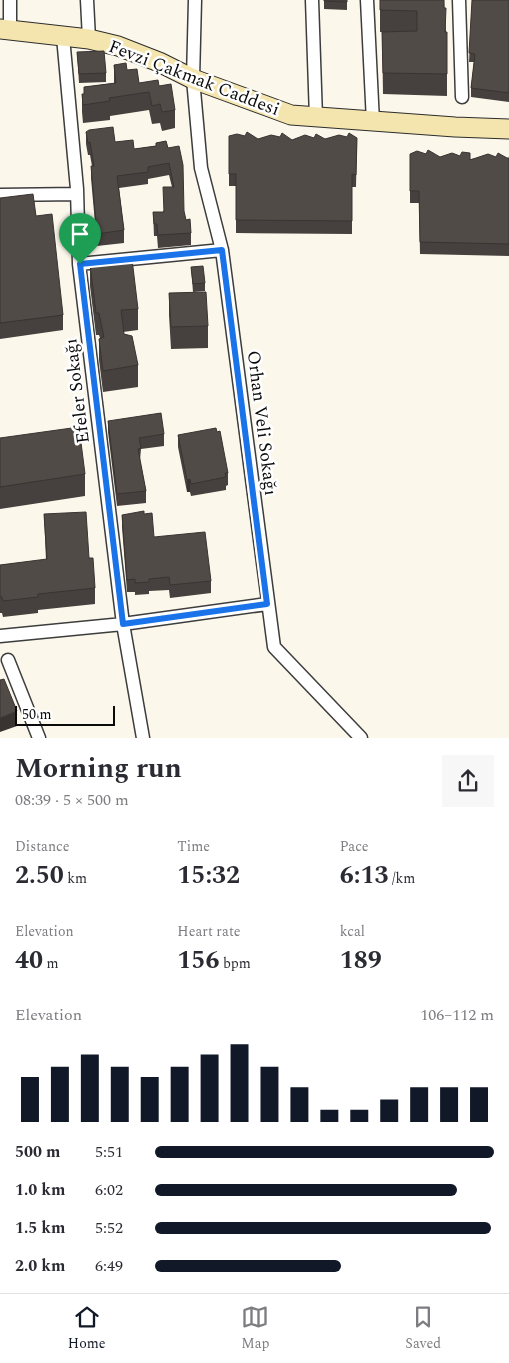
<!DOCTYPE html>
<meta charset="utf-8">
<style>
body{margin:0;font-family:Spectral,serif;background:#f7f7f7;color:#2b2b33;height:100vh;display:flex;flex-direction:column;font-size:19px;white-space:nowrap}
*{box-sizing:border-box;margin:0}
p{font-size:16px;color:#7c7c81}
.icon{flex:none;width:28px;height:28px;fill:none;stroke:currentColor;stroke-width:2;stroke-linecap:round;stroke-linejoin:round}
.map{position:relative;height:738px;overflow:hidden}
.panel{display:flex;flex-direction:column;background:#fff;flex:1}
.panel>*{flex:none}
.scale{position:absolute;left:15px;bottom:12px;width:100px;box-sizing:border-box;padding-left:5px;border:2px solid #0a0a0a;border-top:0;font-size:14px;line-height:18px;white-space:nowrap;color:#0a0a0a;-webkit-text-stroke:4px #fff;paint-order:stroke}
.pin{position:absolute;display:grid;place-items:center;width:42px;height:42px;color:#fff;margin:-51px -21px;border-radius:50% 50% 50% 0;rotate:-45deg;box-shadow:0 0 5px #0007}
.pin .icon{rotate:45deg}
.round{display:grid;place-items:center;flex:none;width:52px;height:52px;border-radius:0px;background:#f7f7f7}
.summary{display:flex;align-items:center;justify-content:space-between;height:85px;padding:0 15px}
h1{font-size:28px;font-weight:700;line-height:38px}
.figures{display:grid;grid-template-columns:repeat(3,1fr);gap:8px;height:85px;padding:5px 15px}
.figures div{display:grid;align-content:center}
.figures b{font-size:25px;font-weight:700}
.figures small{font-size:14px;font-weight:400}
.figures p{font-size:14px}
.chart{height:140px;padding:10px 15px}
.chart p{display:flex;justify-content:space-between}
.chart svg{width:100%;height:90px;margin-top:5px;stroke:#111827;stroke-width:6}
ul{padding:0 15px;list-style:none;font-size:16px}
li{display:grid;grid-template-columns:80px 60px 1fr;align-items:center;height:38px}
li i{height:12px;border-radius:6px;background:#111827}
.menu{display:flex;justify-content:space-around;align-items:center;height:70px;border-top:1px solid #e1e1e2;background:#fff;font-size:14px;color:#7c7c81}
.menu a{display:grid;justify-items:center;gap:2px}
.menu .selected{color:#111827}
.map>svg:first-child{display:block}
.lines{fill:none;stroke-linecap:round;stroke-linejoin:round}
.street-casing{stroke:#3d3d3d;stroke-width:15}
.secondary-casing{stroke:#2c2c2c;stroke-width:21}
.street{stroke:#fff;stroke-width:12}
.secondary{stroke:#f4e5ae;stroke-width:19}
.wall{fill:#46403e}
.shaded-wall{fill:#393432}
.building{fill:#514b48;stroke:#393432}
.route-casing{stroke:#fff;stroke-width:10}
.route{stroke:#1a73e8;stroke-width:6}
.labels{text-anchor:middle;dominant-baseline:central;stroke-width:5;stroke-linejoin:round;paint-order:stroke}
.street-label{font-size:18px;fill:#0a0a0a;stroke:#fff}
</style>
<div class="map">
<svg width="509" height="738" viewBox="0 0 509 738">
<rect width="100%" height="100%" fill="#fcf7eb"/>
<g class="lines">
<defs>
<path id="street" d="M10 0V30
M87 0 89 39
M195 0 193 79 201 168 222 250 274 647 361 738
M312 0 316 118
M367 0 373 122
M459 0 462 97
M63 37 77 189 79 264 123 624 143 738
M0 195 77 194
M79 264 222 250
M0 636 123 624 267 604
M8 660 39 738"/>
<path id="secondary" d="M0 29 89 39 118 46 159 62 193 79 291 115 455 127 509 129"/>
</defs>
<!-- street casing -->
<use href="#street" class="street-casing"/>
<!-- secondary casing -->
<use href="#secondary" class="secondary-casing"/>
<!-- street -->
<use href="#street" class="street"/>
<!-- secondary -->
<use href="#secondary" class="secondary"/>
</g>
<!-- wall -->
<path class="wall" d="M324 0H347V10L324 9Z
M380 0H444L446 32H447V96L383 94 382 32H380Z
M509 0V102L471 97V88L474 62H469L472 5Z
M77 52 106 73V82L79 83Z
M114 65 127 70 139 83 159 86 175 110V128L162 131 160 123 152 124 149 110 110 116V120L83 123 82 112V94H84V87L114 83Z
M86 132 134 149 156 146V143L166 141 186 220 191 233V245L158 248 157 236H154L153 212H163L172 187 169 175 148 179V184L119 188 124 230V243L97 246 91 178V166H92L90 155H88L86 144Z
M229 136H245L258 139 280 137 292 140 314 138 325 139 347 137 357 138 356 187H352V234L236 233V186H229Z
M410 154 440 157 460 156 470 159 496 157 507 158H509V256L420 254 419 203H410Z
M0 198 36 216 63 315V330L0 339Z
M90 264 138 309V330L123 332 124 334 138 365V387L103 392 99 360V339L100 338 99 335H96L90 286Z
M191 267 205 283V291L193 292Z
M169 293 208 326V348L171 349 169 315Z
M108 421 164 434V446L141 449 140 460 146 491V503L117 506 108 432Z
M178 435 228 473V485L226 486V490L191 496 190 492H187L178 447Z
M0 438 85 474V496L0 509Z
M44 514 89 558 95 588V604L38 610V613L3 617 2 613H0V565L46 560Z
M144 514 154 537 211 581V593L170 598 169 590 149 591V594L135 595V592H127L122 527V515Z"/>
<!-- shaded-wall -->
<path class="shaded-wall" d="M190 479V492H187V480Z
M17 711V726L0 732V718Z"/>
<!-- building -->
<path class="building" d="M324 0H347V2L324 1Z
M380 0H444V8H446L445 32H447V74L383 73 382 32 417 31V11L380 10Z
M472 0H509V93L471 88 475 54 469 53Z
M104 51 106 73 79 74 77 52Z
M126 63 127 70 137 69 139 83 158 80 159 86 171 84 175 110 162 112 160 104 152 106 149 92 109 98 110 101 83 105 82 94H84V87L116 83 114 65Z
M113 127 115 142 133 140 134 149 156 146V143L166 141 168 148 179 146 183 165 184 211 186 220 190 219 191 233 158 235 157 224H154L153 212H164L163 187H174L169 163 148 167V172L117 176 124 230 97 234 91 166H94L90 142 88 143 86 132 89 130Z
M247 132 258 139 271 135 280 137 282 133 292 140 305 135 314 138 316 134 325 139 339 135 347 137 349 133 357 138 356 175 352 174V221L236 220V174H229V136L237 134 245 136Z
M428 150 440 157 452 153 460 156 462 152 470 153V160L488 154 496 157 498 153 507 158H509V244L420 242 419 191H410V154L417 151 426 154Z
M33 194 36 216 52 214 63 315 0 323V198Z
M132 259 138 309 121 310 124 334 132 336 138 365 103 371 99 339 104 337 99 313H96L90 264Z
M203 266 205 283 193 284 191 267Z
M206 292 208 326 171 327 169 293Z
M161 413 164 434 139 438 141 448 138 449 146 491 117 494 108 421Z
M79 427 85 474 0 487V438Z
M216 428 217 432 220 431 228 473H225L226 477 191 484 190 479 187 480 178 435Z
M144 511V514L152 513 154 537 205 532 211 581 170 585 169 577 149 579V582L135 583V579L127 580 122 515Z
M86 512 89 558H93L95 588 38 594V597L3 601 2 597H0V565L47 559 44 514Z
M4 679 17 711 0 718V680Z"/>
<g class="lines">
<defs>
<path id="route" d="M222 250 267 604 123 624 80 264Z"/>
</defs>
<!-- route casing -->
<use href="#route" class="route-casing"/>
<!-- route -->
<use href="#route" class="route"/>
</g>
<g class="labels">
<!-- street labels -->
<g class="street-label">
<text transform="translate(194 78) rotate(21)">Fevzi Çakmak Caddesi</text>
<text transform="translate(77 391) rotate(-97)">Efeler Sokağı</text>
<text transform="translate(262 423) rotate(83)">Orhan Veli Sokağı</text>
</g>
</g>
</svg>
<div class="scale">50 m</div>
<div class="pin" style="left:80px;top:264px;background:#1e9e55"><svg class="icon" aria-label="arrive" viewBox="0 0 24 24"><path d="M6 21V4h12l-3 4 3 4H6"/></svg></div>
</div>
<section class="panel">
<div class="summary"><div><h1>Morning run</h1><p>08:39 · 5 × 500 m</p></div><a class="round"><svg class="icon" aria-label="share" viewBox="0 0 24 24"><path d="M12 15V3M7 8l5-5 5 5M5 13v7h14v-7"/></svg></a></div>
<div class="figures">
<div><p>Distance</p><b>2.50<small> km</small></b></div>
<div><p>Time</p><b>15:32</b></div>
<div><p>Pace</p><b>6:13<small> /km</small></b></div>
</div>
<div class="figures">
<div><p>Elevation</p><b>40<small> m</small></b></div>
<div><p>Heart rate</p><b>156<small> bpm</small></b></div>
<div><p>kcal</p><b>189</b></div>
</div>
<div class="chart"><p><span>Elevation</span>106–112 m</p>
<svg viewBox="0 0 160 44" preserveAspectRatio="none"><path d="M5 44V22M15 44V17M25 44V11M35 44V17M45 44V22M55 44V17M65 44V11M75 44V6M85 44V17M95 44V27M105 44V38M115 44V38M125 44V33M135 44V27M145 44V27M155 44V27"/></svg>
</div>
<ul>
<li><b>500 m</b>5:51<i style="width:100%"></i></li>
<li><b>1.0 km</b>6:02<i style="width:89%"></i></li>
<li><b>1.5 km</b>5:52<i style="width:99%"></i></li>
<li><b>2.0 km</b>6:49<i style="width:55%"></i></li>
</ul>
</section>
<nav class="menu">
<a class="selected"><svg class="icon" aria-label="home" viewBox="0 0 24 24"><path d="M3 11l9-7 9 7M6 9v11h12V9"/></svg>Home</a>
<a><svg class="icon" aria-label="map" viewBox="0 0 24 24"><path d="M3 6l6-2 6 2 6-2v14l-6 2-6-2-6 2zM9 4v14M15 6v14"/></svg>Map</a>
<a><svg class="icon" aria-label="saved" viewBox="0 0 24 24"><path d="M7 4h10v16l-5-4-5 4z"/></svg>Saved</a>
</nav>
